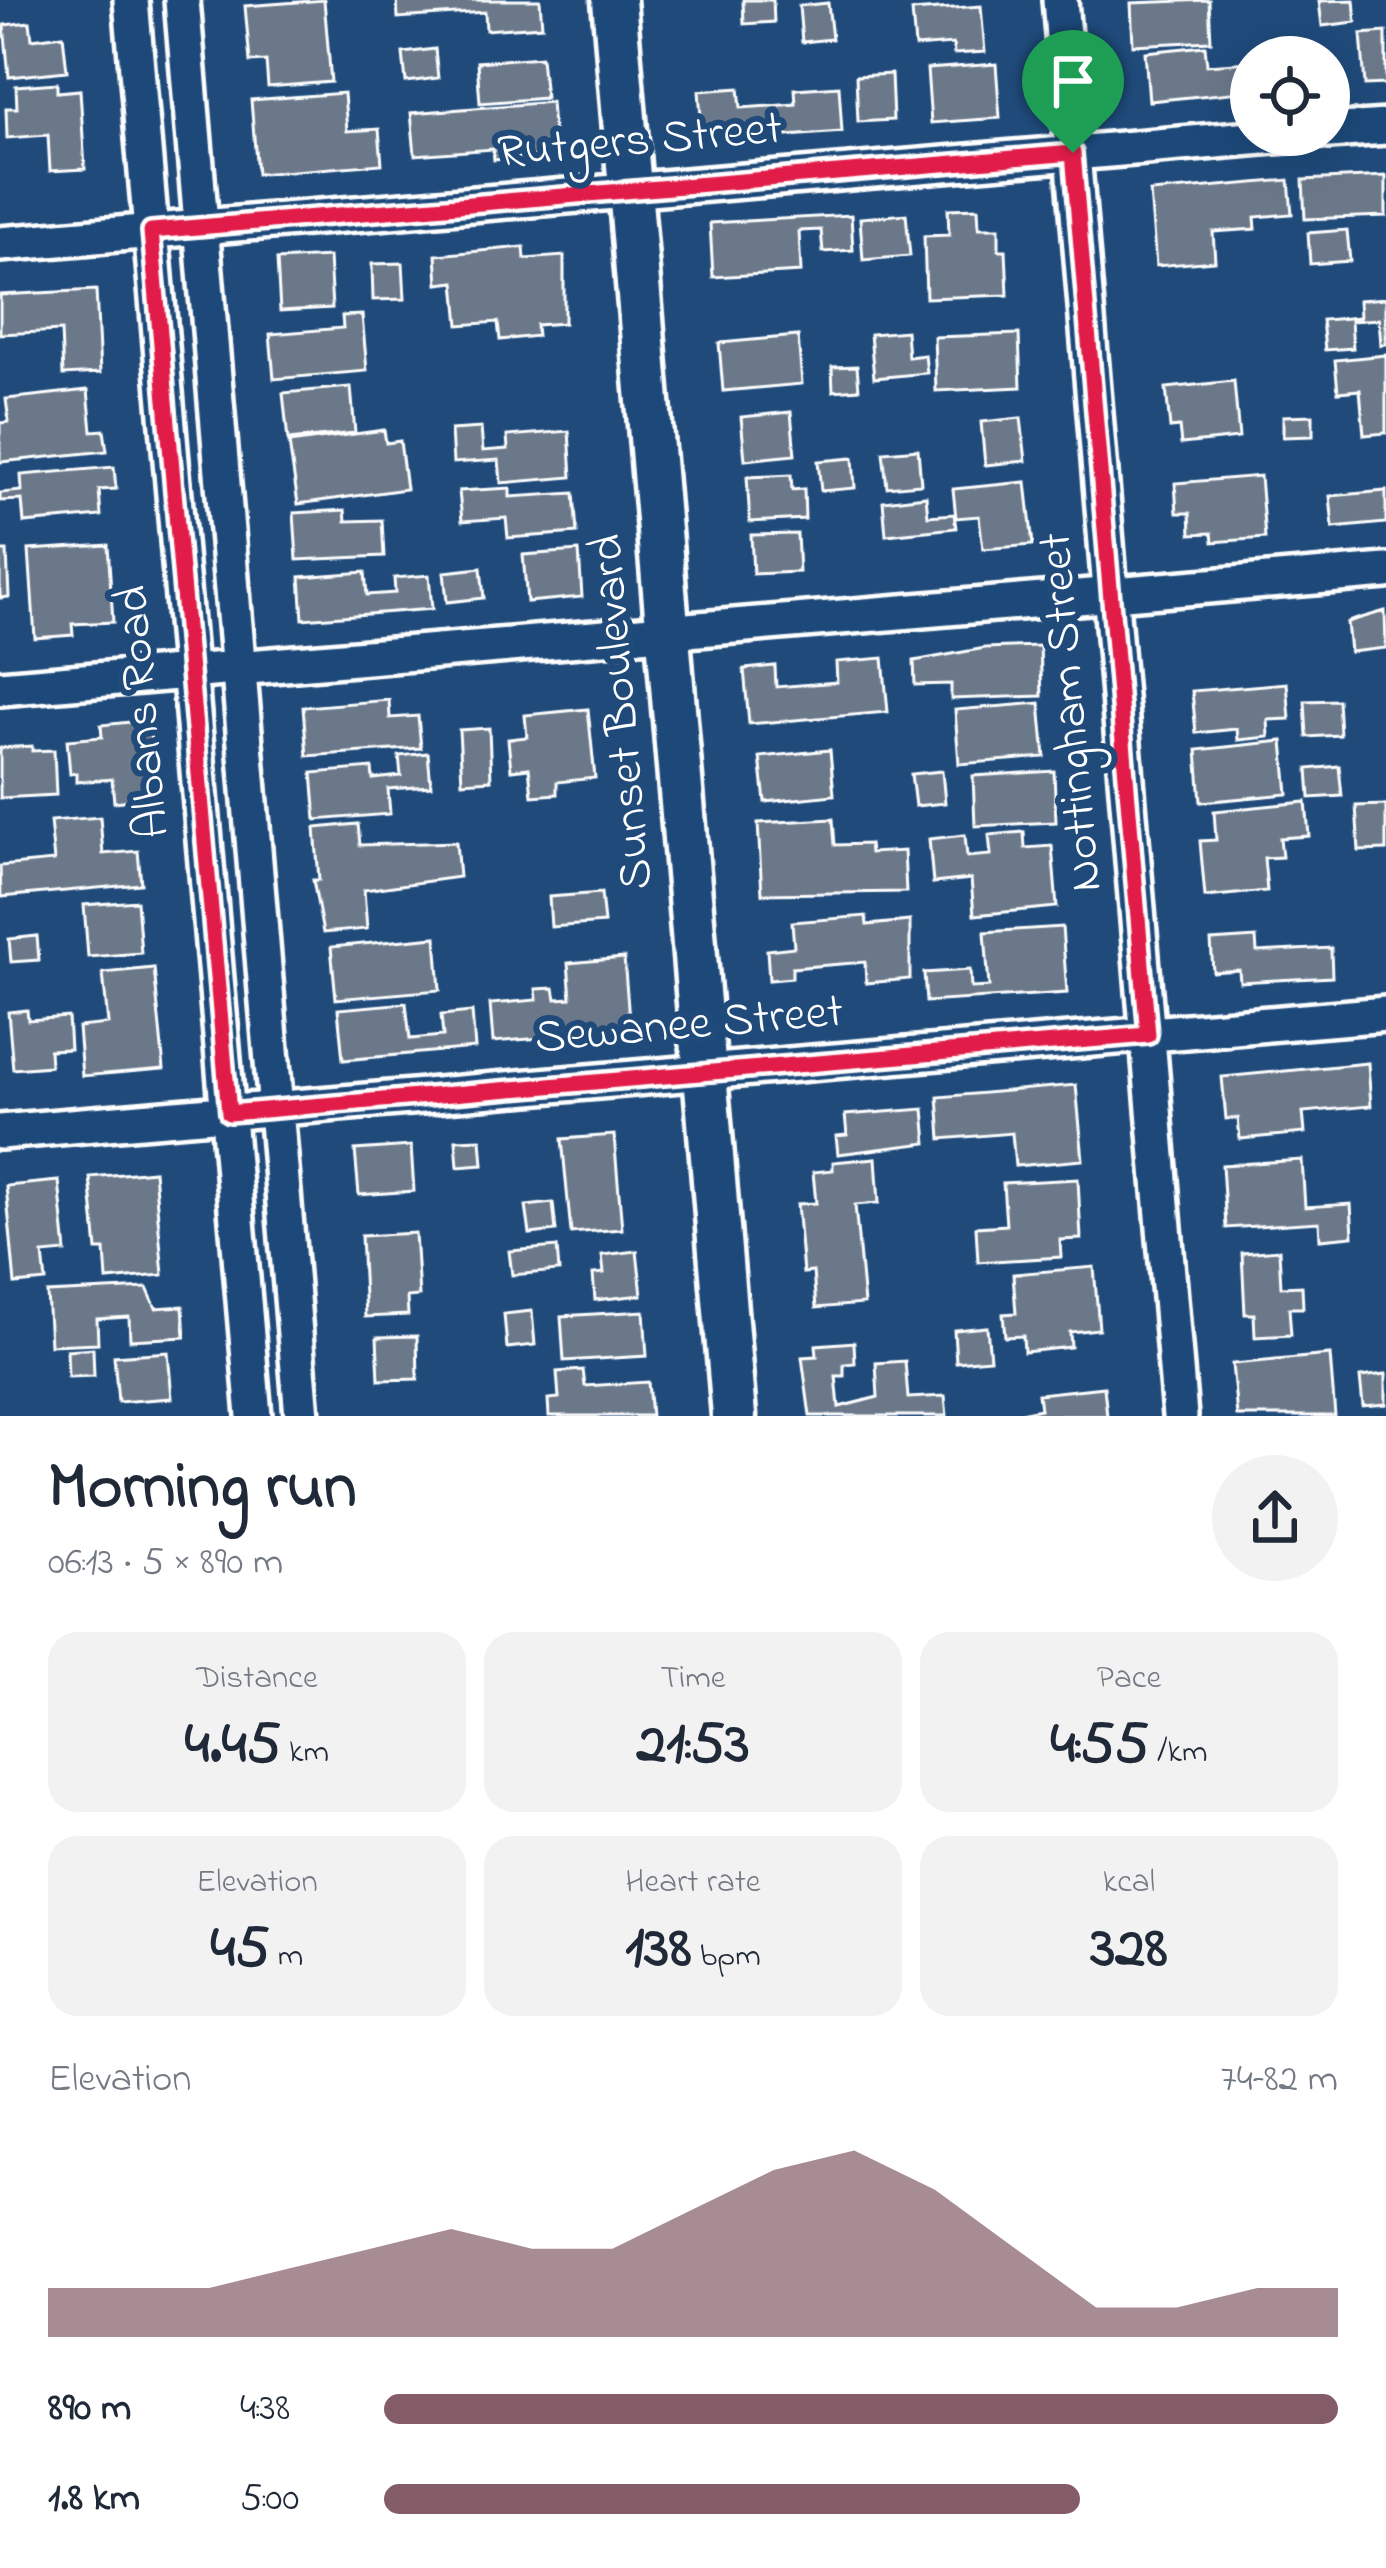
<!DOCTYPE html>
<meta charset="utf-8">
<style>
body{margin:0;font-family:"Indie Flower",sans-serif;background:#f2f2f3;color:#1f2937;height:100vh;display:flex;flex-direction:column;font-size:45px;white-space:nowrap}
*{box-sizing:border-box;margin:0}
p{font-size:39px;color:#747a83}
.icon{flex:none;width:66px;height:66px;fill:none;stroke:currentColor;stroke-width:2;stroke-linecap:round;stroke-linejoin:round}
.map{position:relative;height:1416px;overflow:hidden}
.drawer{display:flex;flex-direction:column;background:#fff;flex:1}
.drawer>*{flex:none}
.fabs{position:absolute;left:1230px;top:36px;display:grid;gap:24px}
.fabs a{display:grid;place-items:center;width:120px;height:120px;border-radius:50%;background:#fff;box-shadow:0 12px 48px #0002;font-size:60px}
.pin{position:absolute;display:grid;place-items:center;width:102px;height:102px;color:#fff;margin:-123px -51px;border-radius:50% 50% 50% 0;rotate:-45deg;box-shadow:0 0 12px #0007}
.pin .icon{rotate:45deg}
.round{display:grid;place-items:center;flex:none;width:126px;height:126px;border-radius:63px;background:#f2f2f3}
.overview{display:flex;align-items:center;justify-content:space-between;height:204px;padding:0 48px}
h1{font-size:66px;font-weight:700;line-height:90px}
.stats{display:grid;grid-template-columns:repeat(3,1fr);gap:18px;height:204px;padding:12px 48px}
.stats div{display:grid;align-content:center;border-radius:30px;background:#f2f2f3;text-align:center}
.stats b{font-size:60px;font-weight:700}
.stats small{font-size:33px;font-weight:400}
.stats p{font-size:33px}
.chart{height:336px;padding:24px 48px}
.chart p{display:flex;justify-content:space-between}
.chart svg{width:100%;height:216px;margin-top:12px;fill:#845c67;opacity:.7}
ul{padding:0 48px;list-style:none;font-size:39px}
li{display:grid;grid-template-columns:192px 144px 1fr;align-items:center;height:90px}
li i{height:30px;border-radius:15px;background:#845c67}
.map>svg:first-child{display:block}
.building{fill:#6b7889;stroke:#fff;stroke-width:3}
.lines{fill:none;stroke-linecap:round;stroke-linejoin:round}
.minor-casing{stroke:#fff;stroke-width:42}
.tertiary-casing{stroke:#fff;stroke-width:51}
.minor{stroke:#1f4a7a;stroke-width:33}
.tertiary{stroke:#1f4a7a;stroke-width:42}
.route-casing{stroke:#fff;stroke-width:24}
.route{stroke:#e11d48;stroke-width:15}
.labels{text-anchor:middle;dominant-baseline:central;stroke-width:12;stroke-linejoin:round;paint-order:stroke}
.street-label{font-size:48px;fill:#fff;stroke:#1f4a7a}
</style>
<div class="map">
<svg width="1386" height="1416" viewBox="0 0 1386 1416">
<rect width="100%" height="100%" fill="#1f4a7a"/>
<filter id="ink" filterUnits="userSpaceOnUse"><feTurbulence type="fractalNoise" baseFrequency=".00833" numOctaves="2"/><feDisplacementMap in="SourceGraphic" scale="24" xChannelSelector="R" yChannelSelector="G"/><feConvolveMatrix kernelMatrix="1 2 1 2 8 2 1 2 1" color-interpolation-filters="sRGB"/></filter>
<g filter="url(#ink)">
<!-- building -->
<path class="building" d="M324 0 331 82 268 87 266 61 250 62 245 6Z
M397 0H540L542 26 486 30 485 12 398 18Z
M743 0H773L774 22 744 24Z
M1209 0 1211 41 1133 45 1131 3Z
M1354 0 1356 22 1322 26 1319 1Z
M828 3 832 39 802 42 799 6Z
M981 6 985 52 954 54 953 44 915 47 912 11Z
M30 22 32 39 63 35 67 71 9 77 4 25Z
M1386 32V84L1365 85 1361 34Z
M1205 46 1207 65 1248 62 1251 91 1149 101 1145 52Z
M435 49 438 78 406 82 403 53Z
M541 57 545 98 480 103 477 62Z
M996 64 1000 118 931 123 927 69Z
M891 74 893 120 858 122 856 76Z
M57 83V92L80 90 85 169 50 171 48 135 7 138 6 108H17L16 86Z
M839 86 842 132 703 142 699 91 739 88 741 108 796 104 795 89Z
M344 93 347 131 379 129 382 164 257 174 251 100Z
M551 102 555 155 494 160 493 149 415 155 411 113Z
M1386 176V216L1305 219 1303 180Z
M1289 180 1292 214 1255 217 1256 229 1213 232 1215 261 1156 266 1150 192Z
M978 208 979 228H999V250H1006L1008 295 926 298 924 236 949 235 948 209Z
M906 214 910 256 863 260 860 218Z
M851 215 853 250 823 252 821 230 799 231 801 272 713 277 710 223Z
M1347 230 1350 261 1310 264 1308 233Z
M524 247 525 259 564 256V323L536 325 537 336 500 340 498 322 459 325 455 282 438 284 436 255Z
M329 257 332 308 280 311 277 260Z
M403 263 405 299 373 300 372 264Z
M96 290 100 373 63 375 61 331 0 334V295Z
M1386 298V344L1381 345 1379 319 1351 321 1353 348 1325 350 1322 320 1360 317 1359 300Z
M362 315 367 371 274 379 270 334 343 328 342 316Z
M906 331 908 357 925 355 927 373 874 378 870 334Z
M1019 334 1021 387 936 391 934 337Z
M798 336 802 384 723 391 719 343Z
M1386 355V433L1364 435 1360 390 1338 392 1335 360Z
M857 366 859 389 833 391 832 367Z
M1234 381 1239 438 1181 444 1179 427 1170 428 1166 388Z
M351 387 355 433 288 440 283 393Z
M88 390 92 431 104 430 107 451 0 462V423L9 422 6 399Z
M791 412 795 455 745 460 741 417Z
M1313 415V436L1283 437V416Z
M1021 418 1026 461 985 465 981 422Z
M481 428 483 451 508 449 507 436 569 431 572 477 501 483 499 460 453 463 451 430Z
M384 430 386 443 400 441 406 489 298 504 289 443Z
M918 449 921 484 887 487 883 452Z
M853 458 855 488 821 491 818 461Z
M114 467 116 489 99 490 101 516 24 523 22 500 0 501V493L22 491 21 475Z
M791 475 792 490 804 489 805 519 750 522 747 477Z
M1260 476 1265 538 1213 542 1212 533 1191 534 1190 513H1177L1175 483Z
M1026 482 1033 545 983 549 979 516 956 518 953 489Z
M510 488V497L574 493 577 533 508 538 506 518 462 521 459 491Z
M1386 491V523L1333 528 1330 496Z
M926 496 928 516 954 514 956 528 886 535 883 501Z
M345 510 346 521 382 520 384 556 297 560 294 513Z
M797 534 799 572 753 574 751 535Z
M108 545 113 622 72 624 73 635 35 638 29 550Z
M0 551H7L9 597 0 598Z
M579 551 582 597 527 602 523 555Z
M481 568 484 598 447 602 444 572Z
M365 572 367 595 395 593 394 578 429 575 432 609 303 619 300 577Z
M1385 611 1386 648 1350 652 1347 622Z
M1040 646 1042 696 951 699V684L915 685 914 661 985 648Z
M883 658 888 712 749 724 744 669 775 666 776 687 837 682 836 662Z
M1287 683 1290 719 1268 720 1269 737 1238 740 1237 729 1196 733 1192 691Z
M389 700 390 718 418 716 421 748 307 756 303 707Z
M1338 700 1340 735 1307 737 1305 701Z
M1040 703 1045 757 959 764 955 710Z
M588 709 595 778 557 782V794L532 796 529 768 511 770 508 739 527 737 525 715Z
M130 722 150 732 156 797 114 802 112 779 76 782V773L70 774 67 740 102 737 101 725Z
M489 728 491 780 462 782 459 730Z
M1283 741 1288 794 1201 802 1197 750Z
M32 746V751L54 750 56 795 0 798V748Z
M830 750 834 795 765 802 760 757Z
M428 753 431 786 388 789 390 814 316 820 312 773 372 768 373 779 401 776 399 756Z
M1339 766 1342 796 1310 798 1308 769Z
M942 771 945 803 915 806 911 774Z
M1054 771 1056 822 975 826 973 776Z
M1306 802 1309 836 1280 838 1282 857 1264 858 1267 891 1205 897 1200 841 1216 840 1214 811Z
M1386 805V850L1359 851 1356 806Z
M100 817 103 854 138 851 141 884 1 897 0 866 54 861 50 821Z
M833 819 835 845 869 844 870 853 904 851 906 892 762 894 758 823Z
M358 824 360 845 456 842 459 877 364 890 367 929 323 933 313 880H319L315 828Z
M1024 832 1025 848 1052 846 1057 907 974 915 971 879 933 883 929 839 965 835 967 857 991 855 989 835Z
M601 893 604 923 551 927 549 897Z
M137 901 141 953 88 957 84 905Z
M866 916 867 925 910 921V979L866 983 865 962 792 968V978L769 980 767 950 794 947 792 922Z
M1062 927 1067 993 926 1002 924 973 970 970 971 988 989 987 985 932Z
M37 936 39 960 11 962 9 939Z
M436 937 440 990 336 999 331 947Z
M1256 938 1257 952 1331 948 1332 977 1240 982 1239 970 1213 972 1211 941Z
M624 958 630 1031 493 1042 490 1004 537 1000 536 989 554 988 556 999 571 998 568 963Z
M154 968 164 1069 82 1076 78 1027 108 1024 103 973Z
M406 1003 410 1039 443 1036 441 1015 472 1012 475 1048 343 1060 338 1009Z
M27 1010 28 1020 68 1017 70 1049 49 1050 50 1066 13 1069 8 1012Z
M1368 1063 1371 1106 1303 1112 1305 1133 1240 1139 1238 1118 1226 1119 1222 1077Z
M1076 1085 1083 1160 1015 1166 1012 1133 941 1139 938 1097Z
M924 1109 927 1143 838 1154 836 1136 847 1135 845 1115Z
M614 1135 622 1229 571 1233 562 1139Z
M481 1139 483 1165 458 1167 456 1140Z
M411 1146 414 1191 359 1195 355 1150Z
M876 1158 879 1203 855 1205 864 1304 816 1308 813 1272 803 1273 797 1204 816 1203 813 1172 833 1170V1162Z
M1302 1160 1305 1207 1351 1204 1353 1236 1320 1239 1319 1222 1226 1228 1222 1165Z
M154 1171 163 1275 107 1280 105 1250H97L90 1177Z
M1078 1179 1081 1239 1060 1240 1061 1257 978 1262 976 1227 1006 1225 1003 1183Z
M59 1181 66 1252 43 1254 46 1281 15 1284 6 1186Z
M553 1203 556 1231 530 1234 526 1206Z
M415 1233 419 1296 407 1297 408 1315 365 1317 361 1236Z
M557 1247 559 1271 512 1275 509 1251Z
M1279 1250 1281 1287 1302 1286 1303 1308H1289L1291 1335 1255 1337 1254 1314H1245L1242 1253Z
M637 1251 642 1295 595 1300 593 1274 604 1273 602 1255Z
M1094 1267 1099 1329 1070 1332 1071 1347 1024 1352 1023 1336 1005 1337 1003 1314 1016 1313 1013 1274Z
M147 1288 156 1308 183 1306 185 1337 130 1340 129 1317 97 1319 98 1343 50 1345 47 1293Z
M532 1311 535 1345 507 1348 504 1314Z
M644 1311 647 1356 564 1361 561 1316Z
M987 1327 990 1359 956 1362 954 1330Z
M417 1336 418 1379 379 1380 377 1337Z
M854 1342 855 1363 844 1364V1376H836L839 1407 878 1397 876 1363 905 1361 908 1398 945 1396 947 1416H810L802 1357 817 1356 816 1345Z
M93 1348 94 1376 68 1377 67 1350Z
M168 1352 172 1398 118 1402 114 1356Z
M1330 1355 1335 1416H1237L1232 1364Z
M583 1370 585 1386 648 1382 651 1416H549L548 1399 559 1398 557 1372Z
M1386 1374V1404L1363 1406 1360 1377Z
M1104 1387 1107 1416H1005L1040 1409 1038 1394Z"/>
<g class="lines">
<defs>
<path id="minor" d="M131 0 254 1416
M182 0 302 1416
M1060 0 1180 1416
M1329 131 1386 127
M0 244 1287 135
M0 688 1386 571
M0 1132 1386 1014"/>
<path id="tertiary" d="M614 0 734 1416"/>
</defs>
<!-- minor casing -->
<use href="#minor" class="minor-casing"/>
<!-- tertiary casing -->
<use href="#tertiary" class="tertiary-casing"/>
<!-- minor -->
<use href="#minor" class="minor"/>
<!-- tertiary -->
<use href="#tertiary" class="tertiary"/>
</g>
</g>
<g class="lines" filter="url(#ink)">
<defs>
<path id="route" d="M1073 153 1148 1035 229 1113 151 231Z"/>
</defs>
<!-- route casing -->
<use href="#route" class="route-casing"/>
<!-- route -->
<use href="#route" class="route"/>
</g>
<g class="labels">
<!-- street labels -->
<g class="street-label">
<text transform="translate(640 142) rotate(-5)">Rutgers Street</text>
<text transform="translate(144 712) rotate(-95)">Albans Road</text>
<text transform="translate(623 712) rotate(-95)">Sunset Boulevard</text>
<text transform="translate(1072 712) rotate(-95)">Nottingham Street</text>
<text transform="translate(689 1026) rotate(-5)">Sewanee Street</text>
</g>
</g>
</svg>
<div class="fabs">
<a><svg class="icon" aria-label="locate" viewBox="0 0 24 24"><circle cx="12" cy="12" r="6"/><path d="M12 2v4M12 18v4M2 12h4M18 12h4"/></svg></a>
</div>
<div class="pin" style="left:1073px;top:153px;background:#1e9e55"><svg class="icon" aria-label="arrive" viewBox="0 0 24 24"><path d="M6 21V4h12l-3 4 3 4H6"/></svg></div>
</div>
<section class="drawer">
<div class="overview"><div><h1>Morning run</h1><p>06:13 · 5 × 890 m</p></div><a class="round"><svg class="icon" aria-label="share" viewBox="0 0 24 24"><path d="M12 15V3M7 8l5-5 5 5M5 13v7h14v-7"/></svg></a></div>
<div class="stats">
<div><p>Distance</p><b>4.45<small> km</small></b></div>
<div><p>Time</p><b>21:53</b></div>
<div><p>Pace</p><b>4:55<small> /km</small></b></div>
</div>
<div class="stats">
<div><p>Elevation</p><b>45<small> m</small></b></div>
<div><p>Heart rate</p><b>138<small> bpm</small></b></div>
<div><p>kcal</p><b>328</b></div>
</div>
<div class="chart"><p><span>Elevation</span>74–82 m</p>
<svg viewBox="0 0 160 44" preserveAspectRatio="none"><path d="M0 44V34L10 34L20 34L30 30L40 26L50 22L60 26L70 26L80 18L90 10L100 6L110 14L120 26L130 38L140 38L150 34L160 34V44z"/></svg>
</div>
<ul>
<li><b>890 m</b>4:38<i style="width:100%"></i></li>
<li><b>1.8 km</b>5:00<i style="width:73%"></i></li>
</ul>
</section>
